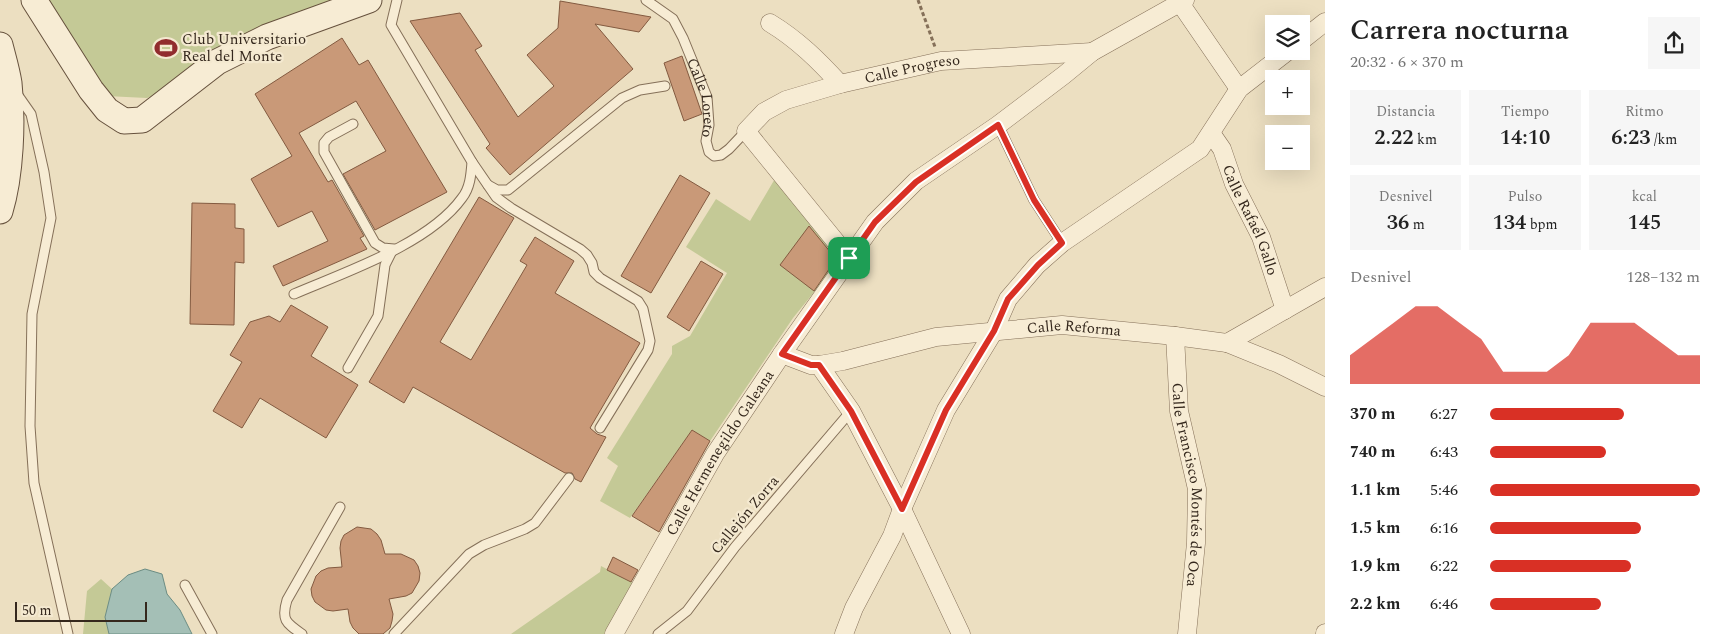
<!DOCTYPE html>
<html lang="es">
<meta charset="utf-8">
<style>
body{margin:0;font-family:Spectral,serif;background:#f6f6f6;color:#222;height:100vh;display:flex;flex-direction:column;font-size:19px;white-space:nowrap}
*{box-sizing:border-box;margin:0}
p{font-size:16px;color:#767676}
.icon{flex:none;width:28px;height:28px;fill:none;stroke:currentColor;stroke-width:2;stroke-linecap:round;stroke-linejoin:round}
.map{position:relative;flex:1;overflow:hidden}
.sheet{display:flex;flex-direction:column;background:#fff;width:400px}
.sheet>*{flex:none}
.buttons{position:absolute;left:1265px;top:15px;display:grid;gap:10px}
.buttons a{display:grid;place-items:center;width:45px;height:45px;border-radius:0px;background:#fff;box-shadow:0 5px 20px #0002;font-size:25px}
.scale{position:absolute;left:15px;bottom:12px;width:132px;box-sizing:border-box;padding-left:5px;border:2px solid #35281d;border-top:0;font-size:14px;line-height:18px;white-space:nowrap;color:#35281d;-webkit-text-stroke:4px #f4e9d0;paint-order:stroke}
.pin{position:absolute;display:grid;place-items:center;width:42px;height:42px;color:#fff;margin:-21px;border-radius:10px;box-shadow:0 2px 8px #0006}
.round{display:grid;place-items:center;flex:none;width:52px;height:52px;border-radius:0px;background:#f6f6f6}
.overview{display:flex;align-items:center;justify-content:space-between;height:85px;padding:0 25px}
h1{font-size:28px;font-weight:600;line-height:38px}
.figures{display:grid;grid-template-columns:repeat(3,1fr);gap:8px;height:85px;padding:5px 25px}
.figures div{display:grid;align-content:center;border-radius:0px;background:#f6f6f6;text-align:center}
.figures b{font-size:21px;font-weight:600}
.figures small{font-size:14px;font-weight:400}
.figures p{font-size:14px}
.chart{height:140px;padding:10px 25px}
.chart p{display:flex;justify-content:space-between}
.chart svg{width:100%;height:90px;margin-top:5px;fill:#d93025;opacity:.7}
ul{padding:0 25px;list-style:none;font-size:16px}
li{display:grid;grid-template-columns:80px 60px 1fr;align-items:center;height:38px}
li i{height:12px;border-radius:6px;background:#d93025}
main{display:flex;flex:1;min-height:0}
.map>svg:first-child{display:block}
.green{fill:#c4c996}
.water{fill:#a4bfb6;stroke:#6b8c83}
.building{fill:#c99978;stroke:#835a40}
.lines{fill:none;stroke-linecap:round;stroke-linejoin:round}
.lane-casing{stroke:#857059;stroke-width:11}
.street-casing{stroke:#857059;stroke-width:19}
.secondary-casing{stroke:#66513d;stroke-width:27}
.path{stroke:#857059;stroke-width:3;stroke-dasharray:4 2.5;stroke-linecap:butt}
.lane{stroke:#f7ecd4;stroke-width:9}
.street{stroke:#f7ecd4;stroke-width:18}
.secondary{stroke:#f7ecd4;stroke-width:25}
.route-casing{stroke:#fff;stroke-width:10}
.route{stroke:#d93025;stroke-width:6}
.labels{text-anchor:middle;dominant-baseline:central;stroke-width:4.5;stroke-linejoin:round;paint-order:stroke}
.poi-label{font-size:15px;fill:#35281d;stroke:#f4e9d0;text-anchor:start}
.street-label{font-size:15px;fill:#35281d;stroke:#f4e9d0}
</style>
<main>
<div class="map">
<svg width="1325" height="634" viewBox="0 0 1325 634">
<rect width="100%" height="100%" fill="#ecdfc1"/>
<!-- green -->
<path class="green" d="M44 0H364L147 98 106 96Z
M776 177 841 259 793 318 710 441 692 430 630 518 600 501 618 466 607 458 672 354V346L690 336 727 273 686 247 716 199 750 221Z
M601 566 634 583 604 634H511L600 572Z
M101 579 112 589 105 617 109 634H83L87 591Z"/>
<!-- water -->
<path class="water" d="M145 569 162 574 167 594 180 610 192 634H109L105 617 112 589 128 575Z"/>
<!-- building -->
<path class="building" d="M560 1 651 17 639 32 595 24 633 69 510 175 486 148 490 144 410 21 460 13 482 46 475 50 518 117 554 86 527 55 558 28Z
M342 38 359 65 368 60 447 192 375 230 343 174 386 151 356 101 299 133 328 182 332 180 364 236 360 238 367 249 283 286 273 266 328 241 312 211 278 227 251 179 292 156 255 94Z
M682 56 702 114 684 121 664 63Z
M680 175 710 193 651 293 621 276Z
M479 197 514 218 440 342 471 360 527 265 520 261 535 237 574 261 555 293 640 343 590 428 597 434 606 437 581 482 575 479 572 473H565L413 387 404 403 369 382Z
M192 203 235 204V228L244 229V263L235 262 234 325 190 324Z
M809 226 836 259 814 291 780 265Z
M701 261 723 274 689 331 667 317Z
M291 305 328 327 311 356 358 385 326 438 260 398 242 428 213 411 242 362 230 355 250 322 269 316 280 322Z
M692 430 710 441 659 532 632 516Z
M357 527 371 529 377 534 381 540 385 554H401L414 560 418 566 420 573 419 581 412 593 406 596 389 599 393 614 392 621 390 628 383 634H359L353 628 350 622 348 609 333 611 326 610 315 602 312 596 311 589 316 576 321 571 328 568 342 567 340 548 341 541 344 535Z
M613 557 638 570 631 582 607 570Z"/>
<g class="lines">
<defs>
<g id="lane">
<path id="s1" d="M646 0 673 19 683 38 707 97 709 125 706 141 709 152 714 156 721 155 729 149 746 131"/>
<path d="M17 94 31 114 44 172 51 218 32 314 30 426 34 483 68 634"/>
<path d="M353 124 329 137 324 143V152L375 243 383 248 394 249"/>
<path d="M998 125 1034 200 1062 243"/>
<path d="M472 162 496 197 511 208 580 249 587 255 592 263 594 272 600 278 638 301 643 309 650 341 648 350 600 428"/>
<path d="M488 185 497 190H508L622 98 640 90 665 86"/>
<path d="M294 294C345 272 429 244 462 198 470 188 471 175 472 162L391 25 397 0"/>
<path d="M348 368 378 316 385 265 392 251"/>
<path d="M185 585 212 634"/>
<path d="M302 634C286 623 281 620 287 600L340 507"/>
<path d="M394 634 469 554 484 545 525 529 535 523 569 478"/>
<path d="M658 634 687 611 735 547 851 411"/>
</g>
<g id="street">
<path d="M1180 3 1239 89"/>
<path d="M770 23C798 40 819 61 840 84"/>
<path d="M1301 41 1325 22"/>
<path id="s2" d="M1211 133 1222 149 1234 184 1261 237 1285 310"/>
<path id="s3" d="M849 258 746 131 764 112 786 100 840 84 941 61 1092 52"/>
<path id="s4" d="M1175 336 1179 411 1197 489 1196 543 1187 634"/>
<path d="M1227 343 1325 287"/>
<path id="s5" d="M782 354 811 365H819L843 361 936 337 1062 325 1175 336 1227 343 1279 364 1325 387"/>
<path d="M819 365 851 411 902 509 961 634"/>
<path id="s6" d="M614 634 715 454 782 354 875 222 916 181 998 125 1064 75 1092 52 1185 0"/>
<path d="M844 634 854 608 892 536 902 509 946 410 994 331 1008 299 1037 265 1062 243 1200 149 1239 89 1288 51"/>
<path d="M1325 634V633"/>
</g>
<path id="secondary" d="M34 0 91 90 107 110 124 121 142 120 217 62 267 37 369 0
M0 45C3 57 7 70 9 83 13 121 11 175 0 211"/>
</defs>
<!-- lane casing -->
<use href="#lane" class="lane-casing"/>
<!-- street casing -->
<use href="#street" class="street-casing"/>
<!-- secondary casing -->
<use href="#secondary" class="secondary-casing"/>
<!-- path -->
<path class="path" d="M918 0 935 47"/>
<!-- lane -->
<use href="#lane" class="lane"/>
<!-- street -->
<use href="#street" class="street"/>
<!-- secondary -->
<use href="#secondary" class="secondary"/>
</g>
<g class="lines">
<defs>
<path id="route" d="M998 125 1034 200 1062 243 1038 265 1008 299 994 331 946 410 902 509 851 411 819 365H811L782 354 875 222 916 182Z"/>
</defs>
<!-- route casing -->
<use href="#route" class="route-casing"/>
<!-- route -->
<use href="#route" class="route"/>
</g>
<!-- icons -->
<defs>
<symbol id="stadium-bare" viewBox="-9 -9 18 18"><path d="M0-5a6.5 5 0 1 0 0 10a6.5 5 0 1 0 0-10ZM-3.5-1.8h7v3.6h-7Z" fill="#912c2e" stroke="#f4e9d0" stroke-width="2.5" paint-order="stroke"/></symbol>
</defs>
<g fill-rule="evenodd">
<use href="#stadium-bare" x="150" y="32" width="32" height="32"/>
</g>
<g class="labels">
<!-- poi labels -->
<g class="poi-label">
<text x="182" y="39">Club Universitario<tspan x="182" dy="17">Real del Monte</tspan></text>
</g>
<!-- street labels -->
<g class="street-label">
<text stroke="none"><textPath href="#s3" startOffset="345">Calle Progreso</textPath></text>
<text stroke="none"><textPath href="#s1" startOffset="118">Calle Loreto</textPath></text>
<text stroke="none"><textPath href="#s2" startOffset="96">Calle Rafaél Gallo</textPath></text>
<text stroke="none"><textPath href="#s5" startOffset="298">Calle Reforma</textPath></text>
<text stroke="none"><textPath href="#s6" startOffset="210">Calle Hermenegildo Galeana</textPath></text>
<text stroke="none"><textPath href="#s4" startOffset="150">Calle Francisco Montés de Oca</textPath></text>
<text transform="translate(745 515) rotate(-50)">Callejón Zorra</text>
</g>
</g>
</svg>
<div class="buttons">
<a><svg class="icon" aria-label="layers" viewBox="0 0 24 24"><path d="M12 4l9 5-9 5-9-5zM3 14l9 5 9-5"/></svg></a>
<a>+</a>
<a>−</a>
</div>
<div class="scale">50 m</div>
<div class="pin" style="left:849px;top:258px;background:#1e9e55"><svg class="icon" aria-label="arrive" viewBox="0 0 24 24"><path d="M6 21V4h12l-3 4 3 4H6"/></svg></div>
</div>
<section class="sheet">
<div class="overview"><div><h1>Carrera nocturna</h1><p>20:32 · 6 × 370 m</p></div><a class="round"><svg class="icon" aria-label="share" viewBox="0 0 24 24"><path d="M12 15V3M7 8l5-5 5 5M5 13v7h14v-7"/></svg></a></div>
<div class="figures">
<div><p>Distancia</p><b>2.22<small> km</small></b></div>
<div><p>Tiempo</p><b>14:10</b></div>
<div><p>Ritmo</p><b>6:23<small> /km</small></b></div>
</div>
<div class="figures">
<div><p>Desnivel</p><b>36<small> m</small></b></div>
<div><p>Pulso</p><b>134<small> bpm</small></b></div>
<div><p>kcal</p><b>145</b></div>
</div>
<div class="chart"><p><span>Desnivel</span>128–132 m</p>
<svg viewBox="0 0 160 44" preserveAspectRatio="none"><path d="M0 44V30L10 22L20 14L30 6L40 6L50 14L60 22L70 38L80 38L90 38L100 30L110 14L120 14L130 14L140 22L150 30L160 30V44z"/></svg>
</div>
<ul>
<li><b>370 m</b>6:27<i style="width:64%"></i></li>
<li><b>740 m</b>6:43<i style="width:55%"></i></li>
<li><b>1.1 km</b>5:46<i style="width:100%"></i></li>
<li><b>1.5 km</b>6:16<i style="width:72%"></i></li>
<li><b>1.9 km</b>6:22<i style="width:67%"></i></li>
<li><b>2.2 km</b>6:46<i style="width:53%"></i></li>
</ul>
</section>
</main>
